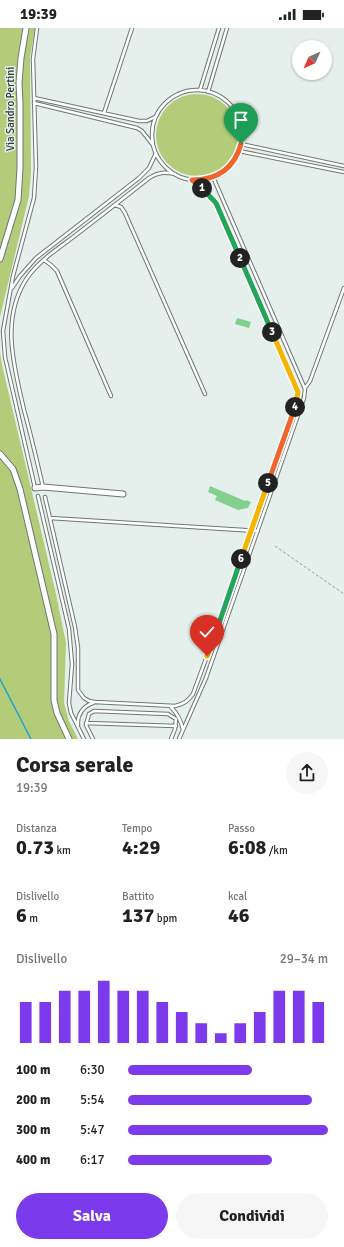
<!DOCTYPE html>
<html lang="it">
<meta charset="utf-8">
<style>
body{margin:0;font-family:Signika,sans-serif;background:#f6f6f6;color:#222;height:100vh;display:flex;flex-direction:column;font-size:15px;white-space:nowrap}
*{box-sizing:border-box;margin:0}
p{font-size:13px;color:#767676}
.icon{flex:none;width:22px;height:22px;fill:none;stroke:currentColor;stroke-width:2;stroke-linecap:round;stroke-linejoin:round}
.map{position:relative;height:711px;overflow:hidden}
.side{display:flex;flex-direction:column;background:#fff;flex:1}
.side>*{flex:none}
.needle{width:26px;rotate:225deg}
.fabs{position:absolute;left:292px;top:12px;display:grid;gap:8px}
.fabs a{display:grid;place-items:center;width:40px;height:40px;border-radius:50%;background:#fff;box-shadow:0 1px 3px #0004;font-size:20px}
.pin{position:absolute;display:grid;place-items:center;width:34px;height:34px;color:#fff;margin:-41px -17px;border-radius:50% 50% 50% 0;rotate:-45deg;box-shadow:0 0 4px #0007}
.pin .icon{rotate:45deg}
.km{position:absolute;width:20px;height:20px;margin:-10px;border-radius:50%;background:#222;color:#fff;font-size:11px;line-height:20px;text-align:center}
.round{display:grid;place-items:center;flex:none;width:42px;height:42px;border-radius:21px;background:#f6f6f6}
.overview{display:flex;align-items:center;justify-content:space-between;height:68px;padding:0 16px}
h1{font-size:22px;font-weight:800;line-height:30px}
.metrics{display:grid;grid-template-columns:repeat(3,1fr);gap:6px;height:68px;padding:4px 16px}
.metrics div{display:grid;align-content:center}
.metrics b{font-size:20px;font-weight:800}
.metrics small{font-size:11px;font-weight:400}
.metrics p{font-size:11px}
.chart{height:112px;padding:8px 16px}
.chart p{display:flex;justify-content:space-between}
.chart svg{width:100%;height:72px;margin-top:4px;stroke:#7c3aed;stroke-width:6}
.action{display:flex;gap:8px;margin-top:auto;padding:8px 16px}
.action a{flex:1;height:46px;border-radius:24px;background:#7c3aed;color:#fff;font-size:16px;font-weight:800;line-height:46px;text-align:center}
.action a+a{background:#f6f6f6;color:#222}
ul{padding:0 16px;list-style:none;font-size:13px}
li{display:grid;grid-template-columns:64px 48px 1fr;align-items:center;height:30px}
li i{height:10px;border-radius:5px;background:#7c3aed}
.status{display:flex;justify-content:space-between;align-items:center;height:28px;padding:0 20px;background:#fff;direction:ltr}
.status svg{height:11px;fill:currentColor}
.map>svg:first-child{display:block}
.green{fill:#b2cc7a}
.lines{fill:none;stroke-linecap:round;stroke-linejoin:round}
.stream{stroke:#20a8ce;stroke-width:1.5}
.building{fill:#83d08e}
.service-casing{stroke:#6e7774;stroke-width:4.5}
.minor-casing{stroke:#6e7774;stroke-width:7}
.path{stroke:#9aa2a0;stroke-width:1;stroke-dasharray:3 2;stroke-linecap:butt}
.service{stroke:#fff;stroke-width:2.5}
.minor{stroke:#fff;stroke-width:5}
.split-1-casing{stroke:#fff;stroke-width:8}
.split-2-casing{stroke:#fff;stroke-width:8}
.split-3-casing{stroke:#fff;stroke-width:8}
.split-4-casing{stroke:#fff;stroke-width:8}
.split-5-casing{stroke:#fff;stroke-width:8}
.split-6-casing{stroke:#fff;stroke-width:8}
.split-7-casing{stroke:#fff;stroke-width:8}
.split-8-casing{stroke:#fff;stroke-width:8}
.split-1{stroke:#f0652b;stroke-width:5}
.split-2{stroke:#22a559;stroke-width:5}
.split-3{stroke:#22a559;stroke-width:5}
.split-4{stroke:#f5b400;stroke-width:5}
.split-5{stroke:#f0652b;stroke-width:5}
.split-6{stroke:#f5b400;stroke-width:5}
.split-7{stroke:#22a559;stroke-width:5}
.split-8{stroke:#f5b400;stroke-width:5}
.labels{text-anchor:middle;dominant-baseline:central;stroke-width:3;stroke-linejoin:round;paint-order:stroke}
.street-label{font-size:11px;fill:#323635;stroke:#e5efec}
</style>
<div class="status"><b>19:39</b><svg viewBox="0 0 49 12"><path d="M0 12V9h3v3zM5 12V6h3v6zM10 12V3h3v9zM15 12V0h3v12zM26 1h20v11H26zM47 4h2v5h-2z"/></svg></div>
<div class="map">
<svg width="344" height="711" viewBox="0 0 344 711">
<rect width="100%" height="100%" fill="#e5efec"/>
<!-- green -->
<path class="green" d="M0 0H35L30 29 31 144 29 168 0 289Z
M156 107a41 41 0 1 1 82 0a41 41 0 1 1-82 0Z
M0 324 2 337 56 566 66 615 64 675 69 693 78 711H0Z"/>
<g class="lines">
<!-- stream -->
<path class="stream" d="M0 651 31 711"/>
</g>
<!-- building -->
<path class="building" d="M237 290 251 294 249 300 235 296Z
M210 458 245 473 246 472 251 474 248 480 238 482 215 472 217 468 208 464Z"/>
<g class="lines">
<defs>
<path id="service" d="M200 62 219 0
M152 107a45 45 0 1 1 90 0a45 45 0 1 1-90 0Z
M208 64 227 0
M34 70 139 93H147L155 89
M34 75 137 100 142 103 153 117
M104 85 132 0
M241 116 344 138
M239 123 344 144
M115 177 121 179 125 185 205 366
M44 232 51 237 57 243 111 368
M12 260 20 248 36 230 139 150 149 140 156 125
M305 360 310 353 344 260
M43 459C37 433 31 407 24 382 14 338 0 291 27 250 38 234 57 221 72 210 98 190 124 170 149 150 158 144 165 144 175 146
M35 460 5 329 3 303 13 248 34 170 36 139 33 31 37 0
M38 468 69 601 72 636 69 675 71 685 84 711
M45 469 75 599 78 620V662L84 670 89 673 95 674 175 678C184 676 188 673 193 666L221 590 299 368V364L215 175 207 164 192 152
M50 490 258 503
M171 679C178 686 181 692 183 702
M86 695 176 698
M78 697C77 687 83 678 93 675
M93 711 86 697 89 686 94 683 168 686 176 691 175 701 171 711
M179 711 206 650 304 370 305 361 213 149"/>
<path id="minor" d="M0 231 18 172 20 140V76L19 55 21 30 26 0
M0 426 13 441 20 461 54 606V672L57 685 69 711
M35 460 43 459 123 466"/>
</defs>
<!-- service casing -->
<use href="#service" class="service-casing"/>
<!-- minor casing -->
<use href="#minor" class="minor-casing"/>
<!-- path -->
<path class="path" d="M275 518 344 566"/>
<!-- service -->
<use href="#service" class="service"/>
<!-- minor -->
<use href="#minor" class="minor"/>
</g>
<g class="lines">
<defs>
<path id="split-1" d="M202 160 192 152C217 152 234 141 241 116"/>
<path id="split-2" d="M202 160 216 175 240 230"/>
<path id="split-3" d="M240 230 272 304"/>
<path id="split-4" d="M272 304 298 364 295 379"/>
<path id="split-5" d="M268 455 295 379"/>
<path id="split-6" d="M241 531 268 455"/>
<path id="split-7" d="M215 607 241 531"/>
<path id="split-8" d="M207 628 215 607"/>
</defs>
<!-- split-1 casing -->
<use href="#split-1" class="split-1-casing"/>
<!-- split-2 casing -->
<use href="#split-2" class="split-2-casing"/>
<!-- split-3 casing -->
<use href="#split-3" class="split-3-casing"/>
<!-- split-4 casing -->
<use href="#split-4" class="split-4-casing"/>
<!-- split-5 casing -->
<use href="#split-5" class="split-5-casing"/>
<!-- split-6 casing -->
<use href="#split-6" class="split-6-casing"/>
<!-- split-7 casing -->
<use href="#split-7" class="split-7-casing"/>
<!-- split-8 casing -->
<use href="#split-8" class="split-8-casing"/>
<!-- split-1 -->
<use href="#split-1" class="split-1"/>
<!-- split-2 -->
<use href="#split-2" class="split-2"/>
<!-- split-3 -->
<use href="#split-3" class="split-3"/>
<!-- split-4 -->
<use href="#split-4" class="split-4"/>
<!-- split-5 -->
<use href="#split-5" class="split-5"/>
<!-- split-6 -->
<use href="#split-6" class="split-6"/>
<!-- split-7 -->
<use href="#split-7" class="split-7"/>
<!-- split-8 -->
<use href="#split-8" class="split-8"/>
</g>
<g class="labels">
<!-- street labels -->
<g class="street-label">
<text transform="translate(10 81) rotate(-90)">Via Sandro Pertini</text>
</g>
</g>
</svg>
<div class="fabs">
<a><svg class="needle" viewBox="-14 -14 28 28"><path d="M0-13l5 13h-10z" fill="#e53935"/><path d="M0 13l5-13h-10z" fill="#767676"/></svg></a>
</div>
<div class="pin" style="left:241px;top:116px;background:#1e9e55"><svg class="icon" aria-label="arrive" viewBox="0 0 24 24"><path d="M6 21V4h12l-3 4 3 4H6"/></svg></div>
<div class="pin" style="left:207px;top:628px;background:#d93025"><svg class="icon" aria-label="check" viewBox="0 0 24 24"><path d="M5 12l5 5 9-10"/></svg></div>
<b class="km" style="left:202px;top:160px">1</b>
<b class="km" style="left:240px;top:230px">2</b>
<b class="km" style="left:272px;top:304px">3</b>
<b class="km" style="left:295px;top:379px">4</b>
<b class="km" style="left:268px;top:455px">5</b>
<b class="km" style="left:241px;top:531px">6</b>
</div>
<section class="side">
<div class="overview"><div><h1>Corsa serale</h1><p>19:39</p></div><a class="round"><svg class="icon" aria-label="share" viewBox="0 0 24 24"><path d="M12 15V3M7 8l5-5 5 5M5 13v7h14v-7"/></svg></a></div>
<div class="metrics">
<div><p>Distanza</p><b>0.73<small> km</small></b></div>
<div><p>Tempo</p><b>4:29</b></div>
<div><p>Passo</p><b>6:08<small> /km</small></b></div>
</div>
<div class="metrics">
<div><p>Dislivello</p><b>6<small> m</small></b></div>
<div><p>Battito</p><b>137<small> bpm</small></b></div>
<div><p>kcal</p><b>46</b></div>
</div>
<div class="chart"><p><span>Dislivello</span>29–34 m</p>
<svg viewBox="0 0 160 44" preserveAspectRatio="none"><path d="M5 44V19M15 44V19M25 44V12M35 44V12M45 44V6M55 44V12M65 44V12M75 44V19M85 44V25M95 44V32M105 44V38M115 44V32M125 44V25M135 44V12M145 44V12M155 44V19"/></svg>
</div>
<ul>
<li><b>100 m</b>6:30<i style="width:62%"></i></li>
<li><b>200 m</b>5:54<i style="width:92%"></i></li>
<li><b>300 m</b>5:47<i style="width:100%"></i></li>
<li><b>400 m</b>6:17<i style="width:72%"></i></li>
</ul>
<div class="action"><a>Salva</a><a>Condividi</a></div>
</section>
